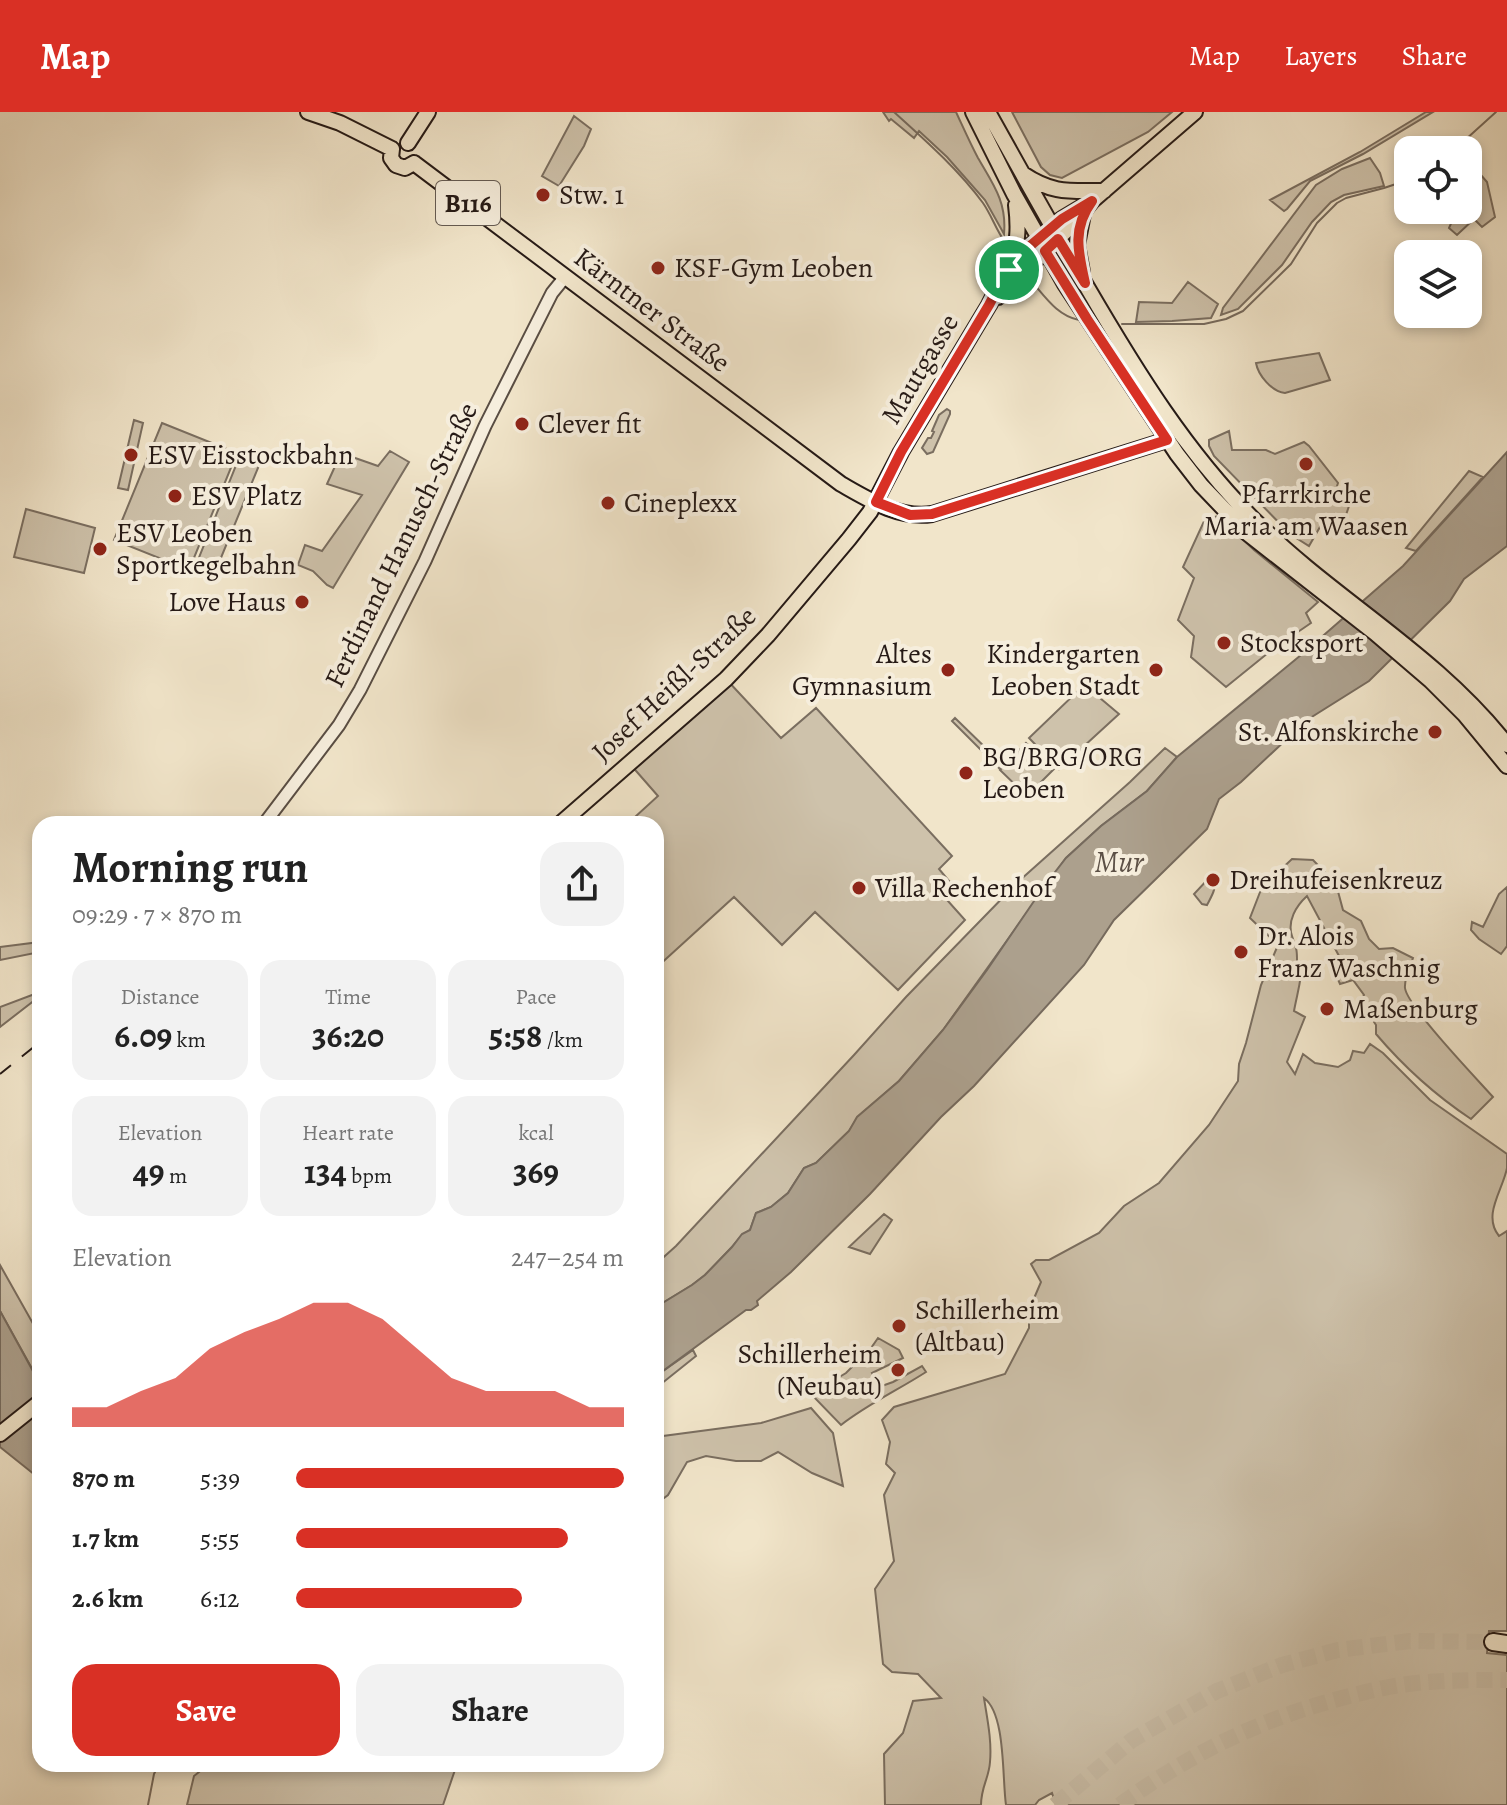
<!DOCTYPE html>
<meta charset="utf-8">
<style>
body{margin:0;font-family:Alegreya,serif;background:#f2f2f2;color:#222;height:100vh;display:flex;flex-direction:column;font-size:30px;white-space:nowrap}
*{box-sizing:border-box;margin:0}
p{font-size:26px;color:#767676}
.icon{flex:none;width:44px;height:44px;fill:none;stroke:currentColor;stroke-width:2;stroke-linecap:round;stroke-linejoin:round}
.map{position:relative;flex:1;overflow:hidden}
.drawer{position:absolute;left:32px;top:704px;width:632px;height:956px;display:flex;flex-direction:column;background:#fff;border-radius:24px;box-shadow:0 4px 12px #0003}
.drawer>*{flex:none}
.fabs{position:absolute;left:1394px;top:24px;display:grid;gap:16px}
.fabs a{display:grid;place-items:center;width:88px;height:88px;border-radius:16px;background:#fff;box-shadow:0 4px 12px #0003;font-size:40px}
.pin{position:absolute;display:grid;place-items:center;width:68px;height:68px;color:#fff;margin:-34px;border:4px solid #fff;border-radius:50%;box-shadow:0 2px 8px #0007}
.round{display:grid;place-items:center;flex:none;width:84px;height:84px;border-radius:24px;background:#f2f2f2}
.headline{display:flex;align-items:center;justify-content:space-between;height:136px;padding:0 40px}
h1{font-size:44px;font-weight:700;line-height:60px}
.metrics{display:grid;grid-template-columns:repeat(3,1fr);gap:12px;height:136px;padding:8px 40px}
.metrics div{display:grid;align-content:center;border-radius:20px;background:#f2f2f2;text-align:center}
.metrics b{font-size:34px;font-weight:700}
.metrics small{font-size:22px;font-weight:400}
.metrics p{font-size:22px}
.chart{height:224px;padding:16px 40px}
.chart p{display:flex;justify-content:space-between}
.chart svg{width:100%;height:144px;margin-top:8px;fill:#d93025;opacity:.7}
.button{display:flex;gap:16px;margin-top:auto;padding:16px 40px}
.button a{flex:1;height:92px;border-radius:24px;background:#d93025;color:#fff;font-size:32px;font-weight:700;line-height:92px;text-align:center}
.button a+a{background:#f2f2f2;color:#222}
ul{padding:0 40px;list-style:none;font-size:26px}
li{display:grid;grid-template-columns:128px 96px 1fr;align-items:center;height:60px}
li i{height:20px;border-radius:10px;background:#d93025}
header{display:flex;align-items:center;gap:48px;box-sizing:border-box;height:112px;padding:0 40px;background:#d93025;color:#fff}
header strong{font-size:38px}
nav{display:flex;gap:44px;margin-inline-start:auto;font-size:28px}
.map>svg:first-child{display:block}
.green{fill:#cec2ab;stroke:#7a6e60;stroke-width:2}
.water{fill:#aca08d;stroke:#766a5d;stroke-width:2}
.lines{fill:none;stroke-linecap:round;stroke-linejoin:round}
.stream{stroke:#766a5d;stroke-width:2}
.highway-tunnel{stroke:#c8bca6;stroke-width:16;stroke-dasharray:16 8;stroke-linecap:butt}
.minor-casing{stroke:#594d43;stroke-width:15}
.major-casing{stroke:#261a16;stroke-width:18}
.highway-casing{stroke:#261a16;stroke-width:20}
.minor{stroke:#f6eedd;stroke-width:11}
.major{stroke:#f1e5ca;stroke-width:14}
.highway{stroke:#f1e5ca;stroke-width:16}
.rail{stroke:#261a16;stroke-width:2;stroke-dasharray:14 14;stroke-linecap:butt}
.route-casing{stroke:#fff;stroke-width:16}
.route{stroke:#d93025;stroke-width:10}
.poi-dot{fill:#8f2418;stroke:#f6eedd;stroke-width:3}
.labels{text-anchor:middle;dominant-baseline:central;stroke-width:8;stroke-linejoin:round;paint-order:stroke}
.shield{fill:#f6eedd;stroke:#645a52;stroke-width:2}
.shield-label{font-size:26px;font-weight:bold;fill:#261a16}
.poi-label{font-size:28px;fill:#261a16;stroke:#f6eedd;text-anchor:start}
.street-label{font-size:28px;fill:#261a16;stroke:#f6eedd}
.water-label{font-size:30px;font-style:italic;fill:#5c5046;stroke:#f6eedd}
</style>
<header>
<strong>Map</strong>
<nav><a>Map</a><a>Layers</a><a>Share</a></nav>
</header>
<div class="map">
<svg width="1507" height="1693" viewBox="0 0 1507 1693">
<rect width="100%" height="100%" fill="#f1e5ca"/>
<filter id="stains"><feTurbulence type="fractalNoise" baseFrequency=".0025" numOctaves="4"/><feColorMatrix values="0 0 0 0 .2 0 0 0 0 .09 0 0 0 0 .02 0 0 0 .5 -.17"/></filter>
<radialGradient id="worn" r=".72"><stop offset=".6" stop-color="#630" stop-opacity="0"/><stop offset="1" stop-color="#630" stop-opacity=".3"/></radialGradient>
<!-- green -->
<path class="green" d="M883 0H956C963 15 970 31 978 46 993 72 1007 90 1004 122L985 88 947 45 919 19 914 26 891 7 889 9Z
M1012 0H1172L1148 20 1062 66 1050 63 1041 55Z
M1426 0H1433L1363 42 1310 69 1287 97 1284 99 1270 88 1360 40Z
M574 4 591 17 584 34 559 74 542 64Z
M1370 46 1380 61 1384 74 1344 83 1331 90 1312 110 1282 153 1238 197 1221 203 1223 196 1316 73 1342 57Z
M1480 62 1487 70 1495 105 1482 115 1474 107 1457 123 1449 116 1457 98H1468V78L1474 73Z
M1188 170 1218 192 1211 206 1172 209 1136 210 1139 190 1172 191Z
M1319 241 1330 268 1285 281C1272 280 1258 263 1256 251Z
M947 297 950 299V302L933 340 927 342 922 336 928 326H931L934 320 932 319 939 303Z
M134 308 143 311 128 378 118 376Z
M162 311 237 341 189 458 114 428Z
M1229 319 1232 338H1266L1275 342 1304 330 1309 334 1338 371 1333 386 1349 394 1345 406 1335 402 1329 411 1324 408 1309 434 1290 422 1214 344 1209 334V328Z
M390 339 409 350 333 476 327 473 313 459 298 453 305 433 322 439 362 383 327 372 341 341 378 354Z
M241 341 260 351 218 453 198 448Z
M1469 359 1483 365 1416 439 1406 436Z
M26 397 95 416 84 461 14 445Z
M1218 404 1254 438 1318 490 1306 501 1311 511 1273 537 1226 575 1191 545 1194 524 1178 508 1194 466 1183 455 1205 407Z
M726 567 781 626 816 596 952 744 939 757 949 769 939 779 965 808 898 878 815 800 782 833 734 785 656 856V712H634L635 705 658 684 630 652Z
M1082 575 1088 576 1119 602 1059 657 1029 626Z
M955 606 994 644H996L1004 651 999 656 952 609Z
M1026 631 1054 657 1027 684 1000 658Z
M1165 636 1177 645 1147 679 1101 714 1066 746 943 918 899 969 858 1005 849 1019 816 1051 804 1056 788 1081 771 1095 756 1101 750 1118 742 1123 732 1135 705 1163 692 1173 656 1195V1152L676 1134 854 943 906 885 1019 769 1130 670Z
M1292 747 1313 748 1336 772 1343 798 1361 809 1369 827 1379 837 1393 836 1413 846C1410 855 1404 867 1405 876 1407 894 1477 967 1493 985L1471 1007C1435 983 1404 955 1376 922V913L1361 890 1364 883 1353 868 1340 872 1329 847 1339 844 1307 784C1296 794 1287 809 1292 824 1296 837 1297 835 1297 849L1302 850C1302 867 1297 882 1294 899L1305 905 1287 950 1295 962 1303 942 1315 951 1338 955 1350 948 1353 939 1364 941 1370 932 1383 941 1430 988 1507 1042C1507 1047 1507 1051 1507 1056 1503 1078 1482 1103 1499 1124L1507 1119V1519H1489L1487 1541 1507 1543V1693H1056L1052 1681 1039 1688 1035 1693H1006C1002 1666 1006 1602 984 1586 987 1606 992 1628 990 1650 989 1666 981 1675 981 1693H885L884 1642 903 1621 913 1589 941 1586 918 1562 892 1560 883 1552 875 1477 894 1449 884 1383 895 1361 886 1352 890 1330 882 1308 894 1295 1005 1262 1029 1216V1198L1041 1170 1031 1152 1036 1148H1049L1099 1121 1124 1094 1159 1071 1209 1013 1238 969 1239 952 1246 931 1261 873 1278 833 1250 806 1262 775Z
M1209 766H1213C1218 775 1211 785 1207 793L1202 792 1194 782Z
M1507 775V834L1501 842 1479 827 1471 818 1472 810 1483 815 1499 782Z
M40 830V840L0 848V835Z
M40 880V884L0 915V895Z
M884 1102 892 1108 870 1142 849 1135Z
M0 1153 40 1224V1271L0 1199Z
M878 1226 899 1238 903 1246 872 1261 879 1275 893 1270 922 1254 926 1260C898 1278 868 1292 841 1313L811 1282 846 1261 871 1236Z
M693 1238 696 1244 656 1276V1264Z
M811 1296 833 1321 843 1374 812 1361 778 1340 761 1349H736L706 1344 687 1350 668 1383 656 1392V1330L663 1324 761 1311Z
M209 1652H457L443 1693H187L194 1664Z"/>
<!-- water -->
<path class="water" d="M1507 340V434L1464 467 1450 489 1369 569 1307 608 1241 670 1219 687 1207 717 1114 808 1084 853 974 974 941 1005 870 1082 791 1160 757 1189 758 1193 751 1198H746L656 1264V1195L692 1173 705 1163 732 1135 742 1122 750 1118 756 1101 771 1095 788 1081 804 1056 816 1051 849 1019 857 1005 899 969 943 918 987 858 1045 773 1066 746 1101 714 1147 679 1177 645 1301 543 1403 454Z
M0 1199 40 1272V1367L0 1335Z"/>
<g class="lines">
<!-- stream -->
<path class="stream" d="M894 0C925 28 958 57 983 91 992 104 996 118 1005 130
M1454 38 1496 0
M1033 171C1046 186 1058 204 1079 208
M1122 212H1204L1226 207 1243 199 1291 152 1317 111 1337 91 1346 86 1384 76 1408 68
M148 1693 154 1662 159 1652"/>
<!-- highway-tunnel -->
<path class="highway-tunnel" d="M1055 1693 1132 1628 1217 1579 1282 1553 1338 1538 1410 1529 1493 1530
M1120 1693C1188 1643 1256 1609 1338 1587 1364 1580 1389 1574 1416 1571 1446 1568 1477 1568 1507 1568"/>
<defs>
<path id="minor" d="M264 712 339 613 360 578 425 449 485 314 552 181 565 165"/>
<path id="major" d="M308 0 340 11 392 37
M973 0 1014 82 1065 172 1177 342 1201 373 1247 421 1375 521 1431 569 1465 603 1507 654
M988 0C1021 59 1053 117 1087 175 1136 259 1187 342 1257 411 1336 489 1437 543 1507 633
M408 31 428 0
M392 37 391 46 396 53 405 56 414 51
M414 51 841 372C869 388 899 407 932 402L1167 328
M1023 62C1053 82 1069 79 1104 79
M1010 154C1018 131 1019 117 1016 93
M1082 160 1077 133 1083 102
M998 185 1072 113 1092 89 1195 0
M560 712 726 567 768 523 849 427 870 400 901 340 989 193 1003 166 1030 134 1062 107 1092 89
M0 1322 40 1290"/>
<path id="highway" d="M1493 1530 1507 1532"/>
</defs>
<!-- minor casing -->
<use href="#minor" class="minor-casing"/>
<!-- major casing -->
<use href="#major" class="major-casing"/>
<!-- highway casing -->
<use href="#highway" class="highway-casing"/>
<!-- minor -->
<use href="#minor" class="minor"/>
<!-- major -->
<use href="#major" class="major"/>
<!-- highway -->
<use href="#highway" class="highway"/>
<!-- rail -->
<path class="rail" d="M0 962 40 930"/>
</g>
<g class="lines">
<defs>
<path id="route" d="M1092 89C1072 116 1078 140 1085 171L1058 127 1045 139 1087 207 1167 328 932 402 910 403 876 390 901 340 989 193 1003 166 1030 134 1062 107Z"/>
</defs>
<!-- route casing -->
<use href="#route" class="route-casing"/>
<!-- route -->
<use href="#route" class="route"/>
</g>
<!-- markers -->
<g class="poi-dot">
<circle cx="543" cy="83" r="8"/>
<circle cx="658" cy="156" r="8"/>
<circle cx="522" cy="312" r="8"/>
<circle cx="131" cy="343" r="8"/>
<circle cx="1306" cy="352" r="8"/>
<circle cx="175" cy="384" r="8"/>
<circle cx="608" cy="391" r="8"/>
<circle cx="100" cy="437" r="8"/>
<circle cx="302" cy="490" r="8"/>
<circle cx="1224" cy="531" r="8"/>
<circle cx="948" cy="558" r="8"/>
<circle cx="1156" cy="558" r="8"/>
<circle cx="1435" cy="620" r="8"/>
<circle cx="966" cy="661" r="8"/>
<circle cx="1213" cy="768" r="8"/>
<circle cx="859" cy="776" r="8"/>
<circle cx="1241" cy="840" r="8"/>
<circle cx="1327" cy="897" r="8"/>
<circle cx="899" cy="1214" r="8"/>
<circle cx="898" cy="1258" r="8"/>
</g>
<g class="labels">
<!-- shield labels -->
<rect class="shield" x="436" y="69" width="64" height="44" rx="6"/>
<g class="shield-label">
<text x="468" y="91">B116</text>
</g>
<!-- poi labels -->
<g class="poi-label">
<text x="559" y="83">Stw. 1</text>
<text x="674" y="156">KSF-Gym Leoben</text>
<text x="538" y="312">Clever fit</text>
<text x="147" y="343">ESV Eisstockbahn</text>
<text x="1306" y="382" text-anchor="middle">Pfarrkirche<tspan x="1306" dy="32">Maria am Waasen</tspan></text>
<text x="191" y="384">ESV Platz</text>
<text x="624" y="391">Cineplexx</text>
<text x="116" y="421">ESV Leoben<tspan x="116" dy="32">Sportkegelbahn</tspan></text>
<text x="286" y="490" text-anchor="end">Love Haus</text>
<text x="1240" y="531">Stocksport</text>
<text x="932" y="542" text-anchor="end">Altes<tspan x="932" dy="32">Gymnasium</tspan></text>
<text x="1140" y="542" text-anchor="end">Kindergarten<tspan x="1140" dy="32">Leoben Stadt</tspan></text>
<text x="1419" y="620" text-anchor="end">St. Alfonskirche</text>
<text x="982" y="645">BG/BRG/ORG<tspan x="982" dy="32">Leoben</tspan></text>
<text x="1229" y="768">Dreihufeisenkreuz</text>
<text x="875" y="776">Villa Rechenhof</text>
<text x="1257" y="824">Dr. Alois<tspan x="1257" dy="32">Franz Waschnig</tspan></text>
<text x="1343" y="897">Maßenburg</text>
<text x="915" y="1198">Schillerheim<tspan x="915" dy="32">(Altbau)</tspan></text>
<text x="882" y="1242" text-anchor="end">Schillerheim<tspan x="882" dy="32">(Neubau)</tspan></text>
</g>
<!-- street labels -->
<g class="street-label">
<text transform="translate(652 198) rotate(37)">Kärntner Straße</text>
<text transform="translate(920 257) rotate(-59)">Mautgasse</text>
<text transform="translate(401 433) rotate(-64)">Ferdinand Hanusch-Straße</text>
<text transform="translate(674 572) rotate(-43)">Josef Heißl-Straße</text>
</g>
<!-- water labels -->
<g class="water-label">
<text x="1119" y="750">Mur</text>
</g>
</g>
<rect width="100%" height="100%" filter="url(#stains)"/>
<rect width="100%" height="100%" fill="url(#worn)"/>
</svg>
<div class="fabs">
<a><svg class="icon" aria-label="locate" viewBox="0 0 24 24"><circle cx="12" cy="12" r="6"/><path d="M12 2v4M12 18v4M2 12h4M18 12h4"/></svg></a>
<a><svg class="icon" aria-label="layers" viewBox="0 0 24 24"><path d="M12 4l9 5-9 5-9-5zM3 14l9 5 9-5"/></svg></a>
</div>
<div class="pin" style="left:1009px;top:158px;background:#1e9e55"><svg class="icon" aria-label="arrive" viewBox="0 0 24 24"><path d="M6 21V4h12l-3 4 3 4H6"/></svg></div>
<section class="drawer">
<div class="headline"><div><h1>Morning run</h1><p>09:29 · 7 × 870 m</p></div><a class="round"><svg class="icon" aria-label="share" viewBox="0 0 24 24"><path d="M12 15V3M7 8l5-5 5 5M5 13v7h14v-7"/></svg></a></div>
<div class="metrics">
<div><p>Distance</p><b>6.09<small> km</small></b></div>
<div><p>Time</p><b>36:20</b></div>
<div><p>Pace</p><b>5:58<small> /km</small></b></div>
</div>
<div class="metrics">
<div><p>Elevation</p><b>49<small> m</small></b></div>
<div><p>Heart rate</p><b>134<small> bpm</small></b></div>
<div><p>kcal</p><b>369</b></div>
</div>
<div class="chart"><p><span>Elevation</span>247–254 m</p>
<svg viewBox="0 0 160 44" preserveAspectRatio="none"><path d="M0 44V38L10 38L20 33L30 29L40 20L50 15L60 11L70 6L80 6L90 11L100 20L110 29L120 33L130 33L140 33L150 38L160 38V44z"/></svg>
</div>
<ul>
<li><b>870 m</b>5:39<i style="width:100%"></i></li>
<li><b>1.7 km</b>5:55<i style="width:83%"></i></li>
<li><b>2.6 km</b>6:12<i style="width:69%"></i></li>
</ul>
<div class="button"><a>Save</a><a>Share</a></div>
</section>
</div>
